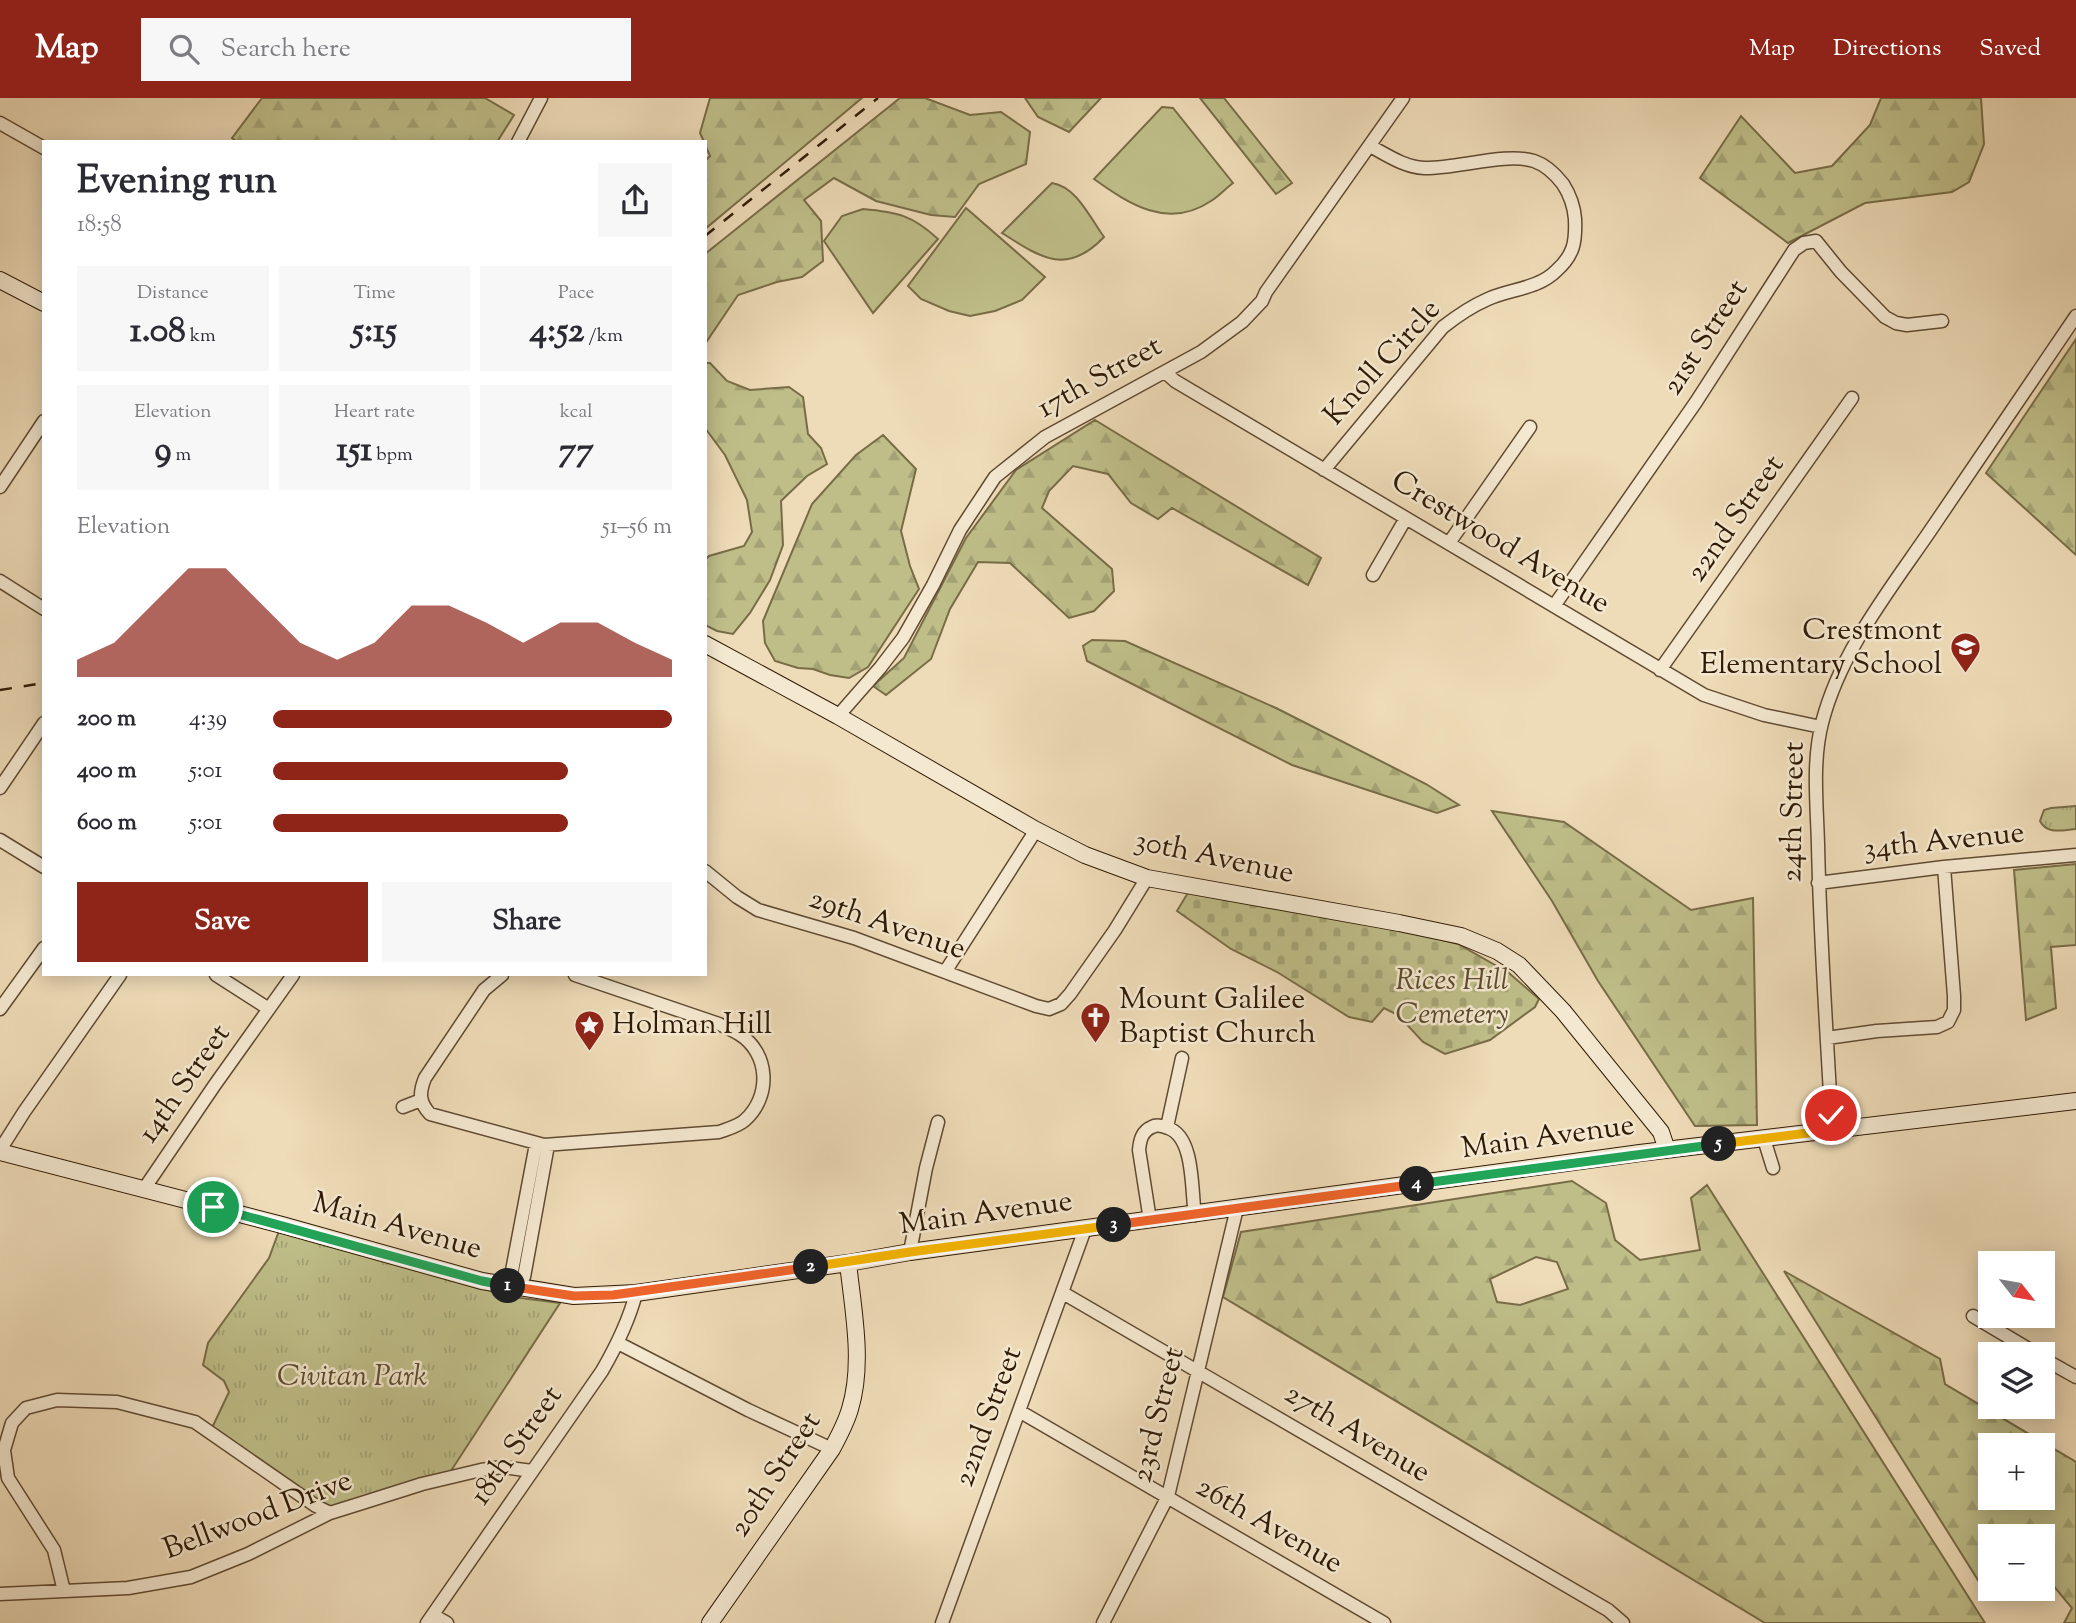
<!DOCTYPE html>
<meta charset="utf-8">
<style>
body{margin:0;font-family:"Sorts Mill Goudy",serif;background:#f7f7f7;color:#2b2b33;height:100vh;display:flex;flex-direction:column;font-size:26px;white-space:nowrap}
*{box-sizing:border-box;margin:0}
p{font-size:23px;color:#7c7c81}
.icon{flex:none;width:38px;height:38px;fill:none;stroke:currentColor;stroke-width:2;stroke-linecap:round;stroke-linejoin:round}
.map{position:relative;flex:1;overflow:hidden}
.side{position:absolute;left:42px;top:42px;width:665px;height:836px;display:flex;flex-direction:column;background:#fff;border-radius:0px;box-shadow:0 4px 18px #0003}
.side>*{flex:none}
.needle{width:46px;rotate:121deg}
.buttons{position:absolute;left:1978px;top:1153px;display:grid;gap:14px}
.buttons a{display:grid;place-items:center;width:77px;height:77px;border-radius:0px;background:#fff;box-shadow:0 4px 18px #0003;font-size:35px}
.pin{position:absolute;display:grid;place-items:center;width:60px;height:60px;color:#fff;margin:-30px;border:4px solid #fff;border-radius:50%;box-shadow:0 2px 7px #0007}
.km{position:absolute;width:35px;height:35px;margin:-18px;border-radius:50%;background:#222;color:#fff;font-size:19px;line-height:35px;text-align:center}
.round{display:grid;place-items:center;flex:none;width:74px;height:74px;border-radius:0px;background:#f7f7f7}
.overview{display:flex;align-items:center;justify-content:space-between;height:119px;padding:0 35px}
h1{font-size:38px;font-weight:800;line-height:52px}
.stats{display:grid;grid-template-columns:repeat(3,1fr);gap:10px;height:119px;padding:7px 35px}
.stats div{display:grid;align-content:center;border-radius:0px;background:#f7f7f7;text-align:center}
.stats b{font-size:35px;font-weight:800}
.stats small{font-size:19px;font-weight:400}
.stats p{font-size:19px}
.chart{height:196px;padding:14px 35px}
.chart p{display:flex;justify-content:space-between}
.chart svg{width:100%;height:126px;margin-top:7px;fill:#8f2418;opacity:.7}
.button{display:flex;gap:14px;margin-top:auto;padding:14px 35px}
.button a{flex:1;height:80px;border-radius:0px;background:#8f2418;color:#fff;font-size:28px;font-weight:800;line-height:80px;text-align:center}
.button a+a{background:#f7f7f7;color:#2b2b33}
ul{padding:0 35px;list-style:none;font-size:23px}
li{display:grid;grid-template-columns:112px 84px 1fr;align-items:center;height:52px}
li i{height:18px;border-radius:9px;background:#8f2418}
header{display:flex;align-items:center;gap:42px;box-sizing:border-box;height:98px;padding:0 35px;background:#8f2418;color:#fff}
header strong{font-size:33px}
nav{display:flex;gap:38px;margin-inline-start:auto;font-size:24px}
.search{width:490px;height:63px;background:#f7f7f7;display:flex;align-items:center;gap:18px;box-sizing:border-box;padding:0 24px;border-radius:0px;color:#7c7c81;font-size:26px}
.map>svg:first-child{display:block}
.grass{fill:url(#grass-tufts);stroke:#786c47;stroke-width:2}
.forest{fill:url(#forest-firs);stroke:#786c47;stroke-width:2;fill-rule:evenodd}
.cemetery{fill:url(#cemetery-stones);stroke:#786c47;stroke-width:2}
.pitch{fill:#bfbe89;stroke:#786c47;stroke-width:2}
.lines{fill:none;stroke-linecap:round;stroke-linejoin:round}
.street-casing{stroke:#604a32;stroke-width:15}
.secondary-casing{stroke:#301a05;stroke-width:18}
.street{stroke:#f4e8d0;stroke-width:12}
.secondary{stroke:#f4e8d0;stroke-width:16}
.rail{stroke:#301a05;stroke-width:2.5;stroke-dasharray:12 12;stroke-linecap:butt}
.split-1-casing{stroke:#fff;stroke-width:14}
.split-2-casing{stroke:#fff;stroke-width:14}
.split-3-casing{stroke:#fff;stroke-width:14}
.split-4-casing{stroke:#fff;stroke-width:14}
.split-5-casing{stroke:#fff;stroke-width:14}
.split-6-casing{stroke:#fff;stroke-width:14}
.split-1{stroke:#22a559;stroke-width:9}
.split-2{stroke:#f0652b;stroke-width:9}
.split-3{stroke:#f5b400;stroke-width:9}
.split-4{stroke:#f0652b;stroke-width:9}
.split-5{stroke:#22a559;stroke-width:9}
.split-6{stroke:#f5b400;stroke-width:9}
.labels{text-anchor:middle;dominant-baseline:central;stroke-width:5;stroke-linejoin:round;paint-order:stroke}
.street-label{font-size:30px;fill:#301a05;stroke:#f4e8d0}
.poi-label{font-size:30px;fill:#301a05;stroke:#f4e8d0;text-anchor:start}
.park-label{font-size:30px;font-style:italic;fill:#5b4b2d;stroke:#f4e8d0}
</style>
<header>
<strong>Map</strong>
<div class="search"><svg class="icon" aria-label="search" viewBox="0 0 24 24"><circle cx="10" cy="10" r="6"/><path d="M15 15l6 6"/></svg>Search here</div>
<nav><a>Map</a><a>Directions</a><a>Saved</a></nav>
</header>
<div class="map">
<svg width="2076" height="1525" viewBox="0 0 2076 1525">
<defs>
<pattern id="grass-tufts" width="24" height="20" patternUnits="userSpaceOnUse" patternTransform="scale(1.75)"><rect width="24" height="20" fill="#bfbe89"/><path d="M3 7l-1-3M5 7V3M7 7l1-3M15 17l-1-3M17 17v-4M19 17l1-3" fill="none" stroke="#a4a375"/></pattern>
<pattern id="forest-firs" width="22" height="20" patternUnits="userSpaceOnUse" patternTransform="scale(1.75)"><rect width="22" height="20" fill="#bfbe89"/><path d="M5 1l3.5 6h-7zM16 11l3.5 6h-7z" fill="#a4a375"/></pattern>
<pattern id="cemetery-stones" width="16" height="16" patternUnits="userSpaceOnUse" patternTransform="scale(1.75)"><rect width="16" height="16" fill="#bfbe89"/><path d="M2 7V4a2 2 0 0 1 4 0v3zM10 15v-3a2 2 0 0 1 4 0v3z" fill="#a4a375"/></pattern>
</defs>
<rect width="100%" height="100%" fill="#eedbb7"/>
<filter id="stains"><feTurbulence type="fractalNoise" baseFrequency=".00286" numOctaves="4"/><feColorMatrix values="0 0 0 0 .2 0 0 0 0 .09 0 0 0 0 .02 0 0 0 .5 -.17"/></filter>
<radialGradient id="worn" r=".72"><stop offset=".6" stop-color="#630" stop-opacity="0"/><stop offset="1" stop-color="#630" stop-opacity=".3"/></radialGradient>
<!-- grass -->
<path class="grass" d="M2076 708V731C2063 732 2047 737 2040 723L2044 712 2051 710Z
M279 1133 513 1199 560 1205 447 1379 332 1412 211 1332 229 1294 224 1283 203 1267 208 1245 269 1160Z"/>
<!-- forest -->
<path class="forest" d="M262 0H485L514 17 497 44H237L232 40Z
M710 0H862L705 131V63L710 58 700 35Z
M900 0H925L970 17 1001 14 1030 34 1026 66 979 86 955 119 931 117 876 103 834 80 804 102 821 123 823 163 802 179 777 184 738 197 705 246V156Z
M1025 0H1101L1069 34 1038 19Z
M1200 0H1224L1292 85 1276 96Z
M1881 0H1981L1984 46 1969 84 1952 94 1865 105 1788 145 1700 80 1741 18 1795 75 1832 68 1870 27Z
M2076 241V457L1986 375Z
M705 265H710L727 283 750 292 789 289 803 299 808 336 821 350 827 366 807 378 781 403 783 447 770 482 750 515 733 536 717 533 705 527V462L709 458 744 448 752 434 747 402 725 357 705 330Z
M1095 322 1321 460 1308 487 1172 410 1158 421 1131 405 1108 376 1073 368 1049 393 1042 410 1112 471 1114 493 1094 513 1069 520 1010 465 978 464 950 511 931 561 886 597 873 588 904 560 966 440 1016 372Z
M883 337 916 371 901 433 910 468 919 491 868 569 849 580 830 577 813 571 798 570 775 563 765 545 763 523 812 406 856 357Z
M1092 542 1125 543 1276 610 1426 686 1459 707 1437 715 1292 667 1087 563 1083 548Z
M1492 713 1564 724 1691 812 1753 800 1757 1027 1695 1028 1598 883 1552 803Z
M2076 766V847L2051 849 2056 910 2026 922 2014 772Z
M1572 1083 1606 1105 1615 1142 1640 1162 1700 1152 1691 1100 1707 1087 1985 1525H1765L1223 1199 1241 1134ZM1536 1159 1557 1164 1568 1191 1520 1207 1497 1204 1490 1181Z
M1784 1173 1940 1261 1945 1286 2076 1364V1525H2064L2072 1510 2048 1481 2042 1482V1438H1990V1491H2011L1988 1498ZM1990 1348H2042V1400H1990Z"/>
<!-- cemetery -->
<path class="cemetery" d="M1189 793 1416 835 1458 846 1509 875 1539 901 1535 909 1490 942 1445 956 1423 944 1398 917 1384 910 1372 924 1349 919 1277 874 1231 851 1177 813Z"/>
<!-- pitch -->
<path class="pitch" d="M1162 9 1173 10 1233 85C1225 91 1219 98 1211 103 1168 132 1129 106 1094 81Z
M1052 85C1077 89 1090 120 1104 139 1067 178 1041 160 1002 135Z
M966 110 1045 179 1022 202 995 213 970 218 949 213 921 201 908 188Z
M863 111C897 114 912 117 938 141L873 215 824 143 842 118Z"/>
<g class="lines">
<defs>
<path id="street" d="M0 25 44 50
M518 44 541 0
M1165 274 1175 283 1704 597 1764 617 1821 629
M1324 372 1443 229C1457 218 1472 208 1488 201 1510 191 1538 191 1556 173 1574 157 1576 144 1575 121 1574 107 1570 97 1563 86 1556 77 1546 67 1534 63 1506 54 1456 71 1424 70 1404 69 1387 57 1370 48
M0 389 44 323
M1449 445 1530 329
M1373 477 1406 420
M0 483 44 511
M1554 508 1696 304 1794 152 1804 145 1816 143 1841 174 1885 219 1896 225 1907 227 1942 223
M1660 572 1852 300
M838 618 880 570 903 540 933 487 960 432 995 379 1045 339 1201 254 1242 224 1262 203 1266 194 1403 0
M0 690 44 625
M0 742 44 769
M705 773 737 799 758 812 854 840 1036 908 1049 911 1061 906 1070 896 1115 832 1147 780
M1818 785 1944 769 2076 757
M945 874 1036 732
M216 877 269 911
M502 877 484 892 425 980C419 995 419 1004 430 1016L544 1047 719 1034C727 1031 739 1028 745 1022 771 999 770 955 739 936 733 932 725 929 719 926L575 877
M0 911 44 850
M1827 940 1877 933 1937 929 1948 924 1954 912V898L1944 769
M403 1009 421 1002
M1167 1029 1182 960
M1832 1032C1827 937 1820 842 1818 747 1817 707 1812 664 1822 625 1840 554 1889 493 1930 433 1979 361 2027 290 2076 218
M1764 1041 1773 1070
M536 1046 511 1178 513 1189 524 1179 548 1047
M0 1052 24 1014 120 877
M144 1091 214 988 293 877
M1150 1122 1139 1052C1140 1042 1142 1033 1152 1029 1157 1026 1163 1028 1168 1030 1195 1039 1191 1093 1195 1117
M910 1154 926 1070 938 1024
M1063 1195 1608 1512 1623 1525
M1973 1218 2037 1256
M618 1245 748 1312 832 1351
M2042 1260 2076 1279
M1019 1313 1384 1525
M64 1493 54 1452 8 1380 4 1352 12 1325 26 1310 57 1302 117 1304 195 1324 316 1408 330 1415
M0 1496 128 1490 191 1479 248 1456 330 1415 362 1405 422 1386 481 1372 502 1369 532 1373
M433 1517 447 1525
M427 1525 602 1273C617 1247 629 1223 636 1195
M942 1525 1085 1131
M1103 1525 1168 1398 1237 1110"/>
<path id="secondary" d="M0 182 44 205
M705 546 838 618 1036 732 1085 757 1147 780 1399 825 1461 838 1497 853 1519 867 1563 913 1661 1034 1667 1052
M0 1054 282 1127 482 1183 574 1198 636 1195 848 1165 910 1154 1640 1055 2076 1003
M710 1525 832 1351C839 1338 846 1325 850 1311 864 1265 853 1212 848 1165"/>
</defs>
<!-- street casing -->
<use href="#street" class="street-casing"/>
<!-- secondary casing -->
<use href="#secondary" class="secondary-casing"/>
<!-- street -->
<use href="#street" class="street"/>
<!-- secondary -->
<use href="#secondary" class="secondary"/>
<!-- rail -->
<path class="rail" d="M705 138 878 0
M0 592 44 585"/>
</g>
<g class="lines">
<defs>
<path id="split-1" d="M213 1109 482 1183 508 1188"/>
<path id="split-2" d="M508 1188 574 1198 613 1197 811 1169"/>
<path id="split-3" d="M811 1169 910 1154 1114 1127"/>
<path id="split-4" d="M1114 1127 1417 1086"/>
<path id="split-5" d="M1417 1086 1719 1046"/>
<path id="split-6" d="M1719 1046 1832 1032 1831 1017"/>
</defs>
<!-- split-1 casing -->
<use href="#split-1" class="split-1-casing"/>
<!-- split-2 casing -->
<use href="#split-2" class="split-2-casing"/>
<!-- split-3 casing -->
<use href="#split-3" class="split-3-casing"/>
<!-- split-4 casing -->
<use href="#split-4" class="split-4-casing"/>
<!-- split-5 casing -->
<use href="#split-5" class="split-5-casing"/>
<!-- split-6 casing -->
<use href="#split-6" class="split-6-casing"/>
<!-- split-1 -->
<use href="#split-1" class="split-1"/>
<!-- split-2 -->
<use href="#split-2" class="split-2"/>
<!-- split-3 -->
<use href="#split-3" class="split-3"/>
<!-- split-4 -->
<use href="#split-4" class="split-4"/>
<!-- split-5 -->
<use href="#split-5" class="split-5"/>
<!-- split-6 -->
<use href="#split-6" class="split-6"/>
</g>
<!-- icons -->
<defs>
<symbol id="school-pin" viewBox="-11 -11 22 30"><path d="M0 17L-7.5 6A9.5 9.5 0 1 1 7.5 6Z" fill="#8f2418" stroke="#f4e8d0"/><path d="M0-5L7-2L0 1L-7-2ZM-4 1L0 2.5L4 1V4Q0 6-4 4Z" fill="#fff"/></symbol>
<symbol id="church-pin" viewBox="-11 -11 22 30"><path d="M0 17L-7.5 6A9.5 9.5 0 1 1 7.5 6Z" fill="#8f2418" stroke="#f4e8d0"/><path d="M-1.2-6h2.4v3.5h3.3v2.4h-3.3V6h-2.4V-.1h-3.3v-2.4h3.3Z" fill="#fff"/></symbol>
<symbol id="sight-pin" viewBox="-11 -11 22 30"><path d="M0 17L-7.5 6A9.5 9.5 0 1 1 7.5 6Z" fill="#8f2418" stroke="#f4e8d0"/><path d="M0-6L1.8-2.2L6-1.7L2.9 1.2L3.7 5.4L0 3.3L-3.7 5.4L-2.9 1.2L-6-1.7L-1.8-2.2Z" fill="#fff"/></symbol>
</defs>
<g fill-rule="evenodd">
<use href="#school-pin" x="1948" y="532" width="35" height="47"/>
<use href="#church-pin" x="1078" y="902" width="35" height="47"/>
<use href="#sight-pin" x="572" y="910" width="35" height="47"/>
</g>
<g class="labels">
<!-- street labels -->
<g class="street-label">
<text transform="translate(1706 240) rotate(-57)">21st Street</text>
<text transform="translate(1383 265) rotate(-48)">Knoll Circle</text>
<text transform="translate(1100 280) rotate(-29)">17th Street</text>
<text transform="translate(1736 421) rotate(-55)">22nd Street</text>
<text transform="translate(1500 445) rotate(31)">Crestwood Avenue</text>
<text transform="translate(1794 714) rotate(-89)">24th Street</text>
<text transform="translate(1944 744) rotate(-6)">34th Avenue</text>
<text transform="translate(1214 760) rotate(12)">30th Avenue</text>
<text transform="translate(887 827) rotate(19)">29th Avenue</text>
<text transform="translate(185 986) rotate(-55)">14th Street</text>
<text transform="translate(1548 1040) rotate(-8)">Main Avenue</text>
<text transform="translate(986 1116) rotate(-8)">Main Avenue</text>
<text transform="translate(397 1129) rotate(16)">Main Avenue</text>
<text transform="translate(1159 1317) rotate(-76)">23rd Street</text>
<text transform="translate(989 1319) rotate(-70)">22nd Street</text>
<text transform="translate(1357 1336) rotate(31)">27th Avenue</text>
<text transform="translate(517 1348) rotate(-55)">18th Street</text>
<text transform="translate(776 1377) rotate(-57)">20th Street</text>
<text transform="translate(258 1418) rotate(-21)">Bellwood Drive</text>
<text transform="translate(1269 1428) rotate(30)">26th Avenue</text>
</g>
<!-- poi labels -->
<g class="poi-label">
<text x="1942" y="533" text-anchor="end">Crestmont<tspan x="1942" dy="34">Elementary School</tspan></text>
<text x="1119" y="902">Mount Galilee<tspan x="1119" dy="34">Baptist Church</tspan></text>
<text x="612" y="927">Holman Hill</text>
</g>
<!-- park labels -->
<g class="park-label">
<text x="1452" y="883">Rices Hill<tspan x="1452" dy="34">Cemetery</tspan></text>
<text x="352" y="1279">Civitan Park</text>
</g>
</g>
<rect width="100%" height="100%" filter="url(#stains)"/>
<rect width="100%" height="100%" fill="url(#worn)"/>
</svg>
<div class="buttons">
<a><svg class="needle" viewBox="-14 -14 28 28"><path d="M0-13l5 13h-10z" fill="#e53935"/><path d="M0 13l5-13h-10z" fill="#7c7c81"/></svg></a>
<a><svg class="icon" aria-label="layers" viewBox="0 0 24 24"><path d="M12 4l9 5-9 5-9-5zM3 14l9 5 9-5"/></svg></a>
<a>+</a>
<a>−</a>
</div>
<div class="pin" style="left:213px;top:1109px;background:#1e9e55"><svg class="icon" aria-label="arrive" viewBox="0 0 24 24"><path d="M6 21V4h12l-3 4 3 4H6"/></svg></div>
<div class="pin" style="left:1831px;top:1017px;background:#d93025"><svg class="icon" aria-label="check" viewBox="0 0 24 24"><path d="M5 12l5 5 9-10"/></svg></div>
<b class="km" style="left:508px;top:1188px">1</b>
<b class="km" style="left:811px;top:1169px">2</b>
<b class="km" style="left:1114px;top:1127px">3</b>
<b class="km" style="left:1417px;top:1086px">4</b>
<b class="km" style="left:1719px;top:1046px">5</b>
<section class="side">
<div class="overview"><div><h1>Evening run</h1><p>18:58</p></div><a class="round"><svg class="icon" aria-label="share" viewBox="0 0 24 24"><path d="M12 15V3M7 8l5-5 5 5M5 13v7h14v-7"/></svg></a></div>
<div class="stats">
<div><p>Distance</p><b>1.08<small> km</small></b></div>
<div><p>Time</p><b>5:15</b></div>
<div><p>Pace</p><b>4:52<small> /km</small></b></div>
</div>
<div class="stats">
<div><p>Elevation</p><b>9<small> m</small></b></div>
<div><p>Heart rate</p><b>151<small> bpm</small></b></div>
<div><p>kcal</p><b>77</b></div>
</div>
<div class="chart"><p><span>Elevation</span>51–56 m</p>
<svg viewBox="0 0 160 44" preserveAspectRatio="none"><path d="M0 44V38L10 32L20 19L30 6L40 6L50 19L60 32L70 38L80 32L90 19L100 19L110 25L120 32L130 25L140 25L150 32L160 38V44z"/></svg>
</div>
<ul>
<li><b>200 m</b>4:39<i style="width:100%"></i></li>
<li><b>400 m</b>5:01<i style="width:74%"></i></li>
<li><b>600 m</b>5:01<i style="width:74%"></i></li>
</ul>
<div class="button"><a>Save</a><a>Share</a></div>
</section>
</div>
